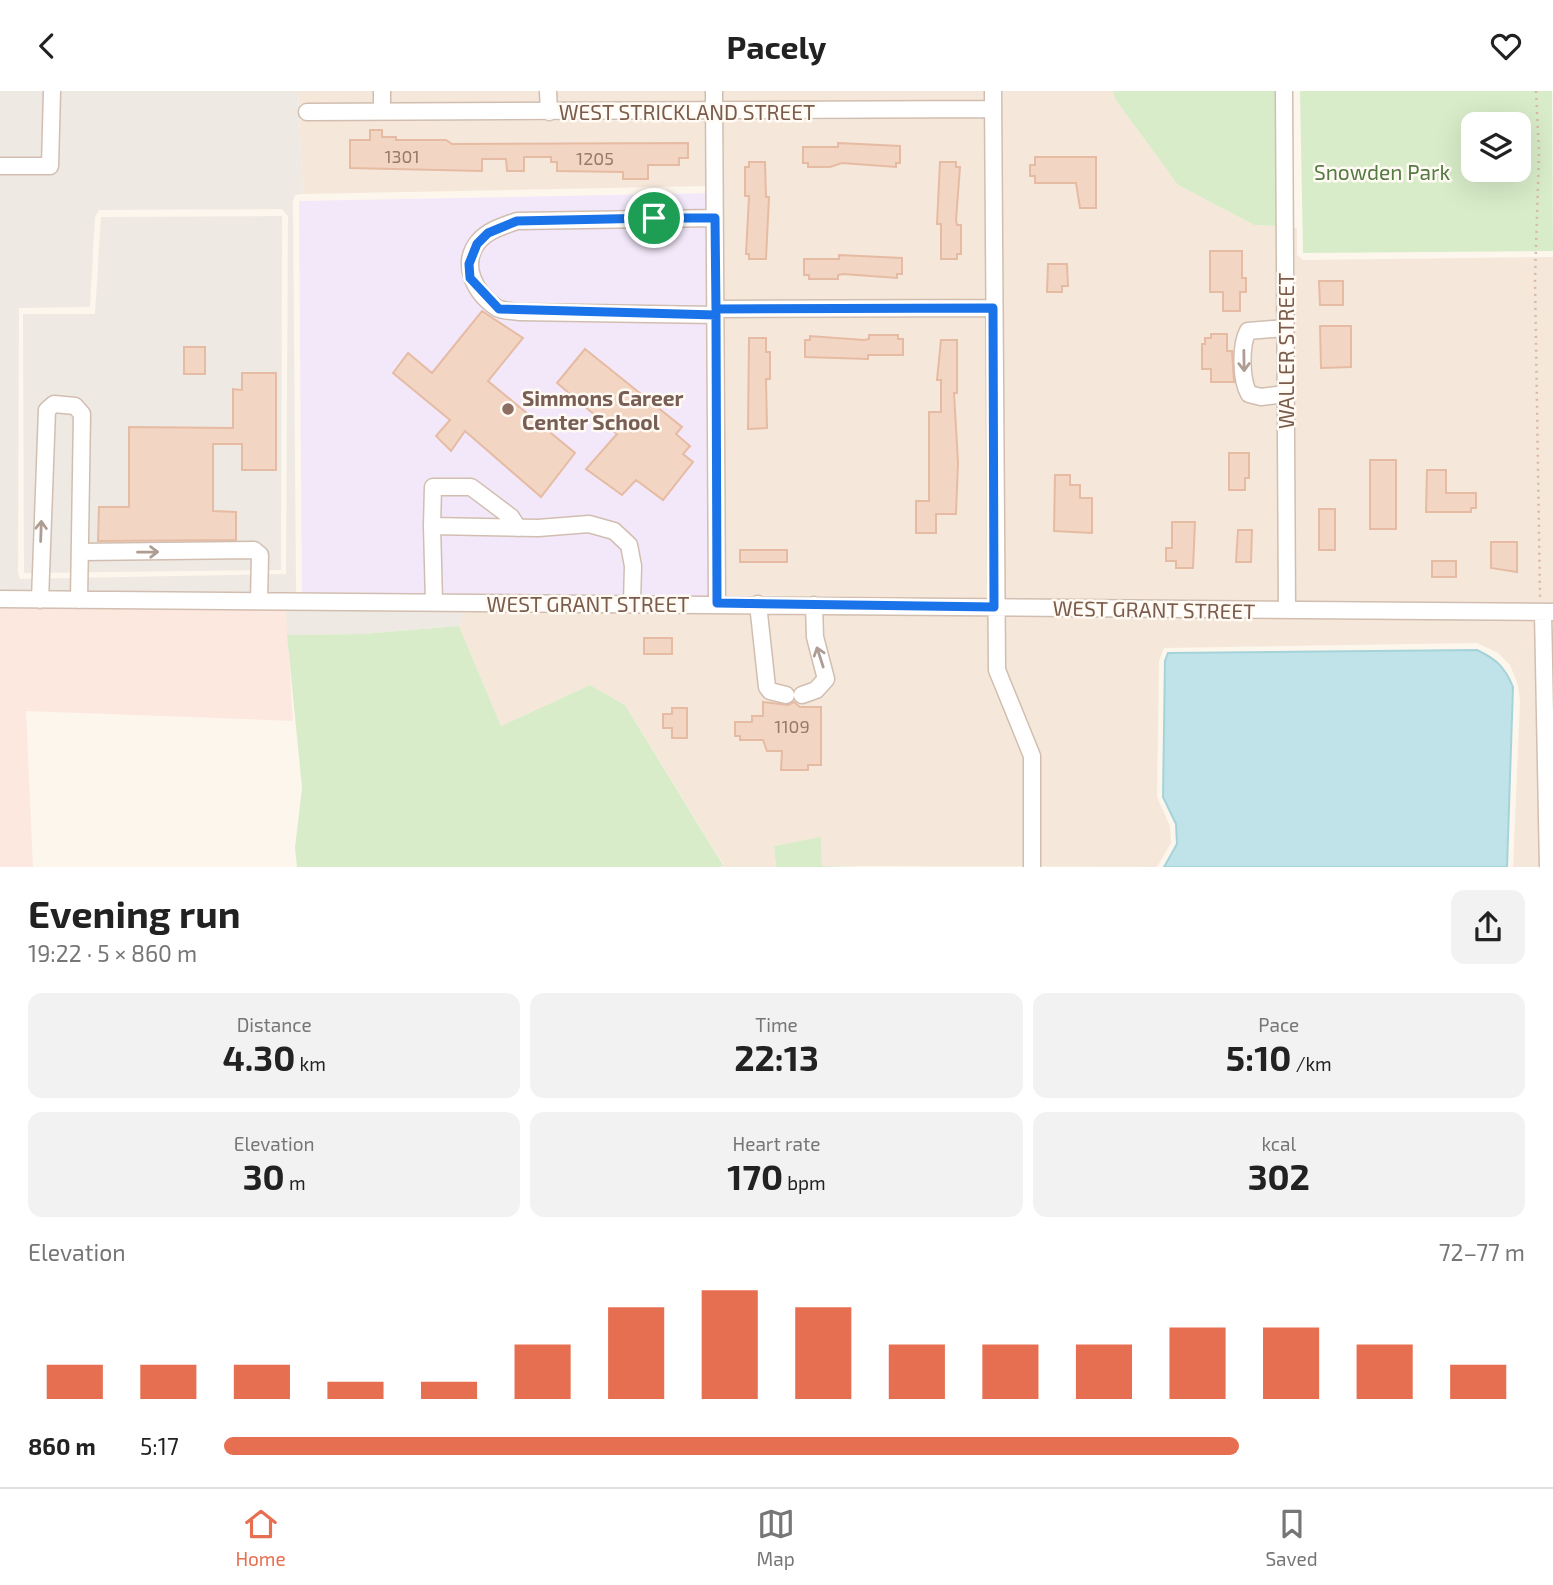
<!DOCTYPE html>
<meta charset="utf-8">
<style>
body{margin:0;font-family:"Exo 2",sans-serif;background:#f2f2f2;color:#222;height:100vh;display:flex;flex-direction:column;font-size:26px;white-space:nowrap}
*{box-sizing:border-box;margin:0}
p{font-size:23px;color:#767676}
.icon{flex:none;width:38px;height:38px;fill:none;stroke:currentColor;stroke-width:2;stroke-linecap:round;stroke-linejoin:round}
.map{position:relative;height:776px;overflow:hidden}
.panel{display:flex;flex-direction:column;background:#fff;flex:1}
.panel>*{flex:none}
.tools{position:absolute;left:1461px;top:21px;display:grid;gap:14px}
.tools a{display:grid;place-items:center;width:70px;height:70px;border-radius:14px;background:#fff;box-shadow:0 7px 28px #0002;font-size:35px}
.pin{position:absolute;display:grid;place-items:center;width:60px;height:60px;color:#fff;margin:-30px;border:4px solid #fff;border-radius:50%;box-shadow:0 2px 7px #0007}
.round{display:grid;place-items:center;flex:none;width:74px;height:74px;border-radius:14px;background:#f2f2f2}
.summary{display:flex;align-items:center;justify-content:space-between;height:119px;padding:0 28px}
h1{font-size:38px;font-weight:700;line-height:52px}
.stats{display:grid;grid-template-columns:repeat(3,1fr);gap:10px;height:119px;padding:7px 28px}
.stats div{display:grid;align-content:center;border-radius:14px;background:#f2f2f2;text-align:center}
.stats b{font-size:35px;font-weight:700}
.stats small{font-size:19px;font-weight:400}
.stats p{font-size:19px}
.chart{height:196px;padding:14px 28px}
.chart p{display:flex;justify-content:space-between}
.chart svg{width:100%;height:126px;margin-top:7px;stroke:#e76f51;stroke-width:6}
ul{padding:0 28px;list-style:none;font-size:23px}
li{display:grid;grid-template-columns:112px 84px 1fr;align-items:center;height:52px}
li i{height:18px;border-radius:9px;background:#e76f51}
header{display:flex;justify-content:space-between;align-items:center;height:91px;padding:0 28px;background:#fff;font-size:32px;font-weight:700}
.tab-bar{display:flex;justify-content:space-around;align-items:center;height:98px;border-top:2px solid #e0e0e0;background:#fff;font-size:19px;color:#767676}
.tab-bar a{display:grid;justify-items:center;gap:4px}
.tab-bar .on{color:#e76f51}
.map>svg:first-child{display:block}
.residential{fill:#f5e8da}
.commercial{fill:#fde8e0}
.industrial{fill:#efe9e4;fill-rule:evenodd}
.education{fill:#f3e8fa}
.green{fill:#d8ecc9;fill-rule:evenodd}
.water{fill:#bfe3e8;stroke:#a5d3da;stroke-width:2}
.building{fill:#f3d5c3;stroke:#e6bba3;stroke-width:2}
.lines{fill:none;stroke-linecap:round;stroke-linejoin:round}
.minor-casing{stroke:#d1beb0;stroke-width:19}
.path{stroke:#d9b8a5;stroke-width:2.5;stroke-dasharray:2 5;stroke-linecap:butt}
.minor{stroke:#fff;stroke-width:16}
.oneway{stroke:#af9d94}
.route-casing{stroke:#fff;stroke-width:14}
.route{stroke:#1a73e8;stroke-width:9}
.education-dot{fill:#8d6e63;stroke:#fffaf3;stroke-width:2.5}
.labels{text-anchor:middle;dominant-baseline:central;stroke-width:5;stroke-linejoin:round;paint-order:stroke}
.number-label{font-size:18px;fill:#987a6a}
.street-label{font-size:21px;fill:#7a5c4d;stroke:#fffaf3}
.park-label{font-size:21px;fill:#537a41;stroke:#fffaf3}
.education-label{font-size:21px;font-weight:bold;fill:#785e54;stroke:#fffaf3;text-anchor:start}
</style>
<header><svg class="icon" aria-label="back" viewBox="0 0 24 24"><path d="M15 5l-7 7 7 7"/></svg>Pacely<svg class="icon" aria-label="heart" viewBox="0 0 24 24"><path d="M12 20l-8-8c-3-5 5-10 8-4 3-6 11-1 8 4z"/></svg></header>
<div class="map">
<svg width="1553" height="777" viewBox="0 0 1553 777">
<rect width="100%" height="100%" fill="#fdf6ec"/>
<!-- residential -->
<path class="residential" d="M298 0H375V12L300 13V29L708 30V95L303 103Z
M389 0H541V13L389 12Z
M555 0H707V13H556Z
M722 0H985V10L722 13Z
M1000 0H1113L1115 8 1178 94 1254 134 1277 135 1280 511 1001 508Z
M985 26 986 209 723 210 722 30Z
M1291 136 1297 137V164L1303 169 1553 166V513L1294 511Z
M986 225 987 508 724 504 723 226Z
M465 519 1536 529 1541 776H1513L1520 610 1518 594 1510 574 1498 562 1477 552 1164 557 1159 570 1157 706 1170 735 1171 752 1157 776 822 775 821 747 774 755 776 776 720 777 723 773 625 614 590 594 501 635 459 535Z"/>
<!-- commercial -->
<path class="commercial" d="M0 516 286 518 293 630 26 620 33 776 0 777Z"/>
<!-- industrial -->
<path class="industrial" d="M0 0H298L303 103 295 104 293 110 296 502 0 500ZM282 118 288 125 286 483 20 488 18 482 19 217 90 216 95 126 99 119Z
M282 125 281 479 24 482 23 223H95L101 126Z
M286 518 465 519 459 535 362 543 287 544Z"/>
<!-- education -->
<path class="education" d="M715 102 717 512 302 510 299 110Z"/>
<!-- green -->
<path class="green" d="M1113 0H1276L1277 135 1254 134 1178 94 1115 8Z
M1300 0H1552L1553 160 1303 162ZM1474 33H1519V79H1474Z
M459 535 501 635 590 594 625 614 723 774 720 776H297L295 757 302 697 287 544 362 543Z
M821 746 822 775 858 776H776L774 755Z"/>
<!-- water -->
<path class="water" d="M1477 559C1496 568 1505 576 1513 596L1507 776H1164L1177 753 1176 733 1163 706 1165 570 1168 562Z"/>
<!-- building -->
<path class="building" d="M370 39H382V46H396V49H446L452 53 688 52V67H679V74H648V88H623V81L557 80V71H551V66H524V80H507L506 68H482V80L350 77V49H370Z
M838 52 900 55V72H896V76L842 72 830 76H808V72H803V56H838Z
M1035 66H1096V117H1080L1076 92H1035V85H1030V74H1035Z
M749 71H765L766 106H769L766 168H749V163H746L749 105H745V76H749Z
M940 71H956V76H960L956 129 957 134H961V163H957V168H941V133H937Z
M1210 160H1242V187H1246V201H1240V220H1223V201H1210Z
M839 164 902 167V183H897V187L843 183 838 184V188H809V184H804V168H839Z
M1048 173H1067L1068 195H1062V201H1047Z
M1319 190H1343V214H1320Z
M482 220 523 247 488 290 575 362 541 406 465 340 451 360 436 345 450 329 393 282 408 262 432 282Z
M1320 235H1351V276L1321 277Z
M1211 243H1227V260H1232L1234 291H1211V278H1202V253H1205V247H1211Z
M869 244H898V248H903V264H868V268L805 266V249H810V245L864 249 869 248Z
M749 247H766V261H770V288H766L767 337 748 338Z
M941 249H957V302H954L958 371 956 423H936V442H916V410H929V321H941V289H937Z
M184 256H205V283H184Z
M585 258 682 336 676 343 690 355 683 363 693 371 663 409 636 389 622 404 586 378 617 343 557 292Z
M242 282H276V379H242V353H213V420L236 421V449L98 450 99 416H129V336L233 337V298L242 299Z
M1229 362H1249V387H1245V399H1229Z
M1370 369H1396V438H1370Z
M1427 379H1446V402H1476V417H1471V421H1426Z
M1055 384H1070V394H1080V407H1092V442L1054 440Z
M1319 418H1335V459H1319Z
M1172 431H1195L1193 477H1176V470H1166V457H1172Z
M1238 439H1252L1251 471H1236Z
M1491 451H1517V481L1491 477Z
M740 459H787V471H740Z
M1432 470H1456V486H1432Z
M644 547H672V563H644Z
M763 611 788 614 794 611 800 616H821V674H808V679H781L782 660H767L763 649H740V645H735V631H752V625H763Z
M672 617H687V647H672V637H663V623H672Z"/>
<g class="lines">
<defs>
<path id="minor" d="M382 0V20
M548 0 549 21
M714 0 717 512
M993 0 997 579 1032 665V777
M1284 0 1287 519
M307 21 992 18
M0 75H50L52 0
M715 127 517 130C503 135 488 139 478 151 460 174 475 202 497 217 503 220 512 220 519 221L716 224
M716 218 993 217
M1285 237 1248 240C1240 255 1241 289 1249 303L1261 306 1285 303
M432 435 433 396H471L511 426 518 437
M80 461 254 459 260 464 259 510
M0 508 1553 521
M40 509 47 319 54 313 75 315 82 323 79 509
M434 511 432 435 538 437 589 433 614 440 629 454 633 475 632 512
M758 513 767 596 770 600 786 604
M1543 521 1548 777
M802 604 816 599 826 588 815 546 814 514"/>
</defs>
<!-- minor casing -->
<use href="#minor" class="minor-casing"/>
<!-- path -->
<path class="path" d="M1536 0 1539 61 1535 188 1540 506"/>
<!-- minor -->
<use href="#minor" class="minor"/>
</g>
<!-- one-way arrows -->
<defs><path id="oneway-shaft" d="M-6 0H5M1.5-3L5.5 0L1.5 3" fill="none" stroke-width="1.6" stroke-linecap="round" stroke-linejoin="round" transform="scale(1.75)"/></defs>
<g class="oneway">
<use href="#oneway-shaft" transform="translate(1244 270) rotate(89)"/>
<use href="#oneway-shaft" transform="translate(41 440) rotate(-88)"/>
<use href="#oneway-shaft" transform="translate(148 461) rotate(-1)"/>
<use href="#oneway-shaft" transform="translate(820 566) rotate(-108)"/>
</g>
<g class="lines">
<defs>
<path id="route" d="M654 127H715L716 218 993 217 994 516 717 512 716 224 499 218 470 187 469 173 477 153 488 142 517 130Z"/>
</defs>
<!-- route casing -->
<use href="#route" class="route-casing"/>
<!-- route -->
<use href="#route" class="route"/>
</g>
<!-- markers -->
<circle class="education-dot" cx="508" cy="318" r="7"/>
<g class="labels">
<!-- number labels -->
<g class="number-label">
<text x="402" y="65">1301</text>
<text x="595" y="67">1205</text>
<text x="792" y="635">1109</text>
</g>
<!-- street labels -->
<g class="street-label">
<text x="687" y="20">WEST STRICKLAND STREET</text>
<text transform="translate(1285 260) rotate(-90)">WALLER STREET</text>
<text x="588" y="512">WEST GRANT STREET</text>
<text transform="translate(1154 518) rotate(1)">WEST GRANT STREET</text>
</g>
<!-- park labels -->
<g class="park-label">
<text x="1382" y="80">Snowden Park</text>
</g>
<!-- education labels -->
<g class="education-label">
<text x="522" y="306">Simmons Career<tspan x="522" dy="24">Center School</tspan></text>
</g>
</g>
</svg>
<div class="tools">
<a><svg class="icon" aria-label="layers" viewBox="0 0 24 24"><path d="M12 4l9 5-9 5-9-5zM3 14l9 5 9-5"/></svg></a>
</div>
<div class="pin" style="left:654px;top:127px;background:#1e9e55"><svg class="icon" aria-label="arrive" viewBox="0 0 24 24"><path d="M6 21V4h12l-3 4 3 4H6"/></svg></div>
</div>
<section class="panel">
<div class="summary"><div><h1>Evening run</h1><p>19:22 · 5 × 860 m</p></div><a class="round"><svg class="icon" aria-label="share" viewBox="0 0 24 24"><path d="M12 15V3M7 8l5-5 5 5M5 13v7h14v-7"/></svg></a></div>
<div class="stats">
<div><p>Distance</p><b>4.30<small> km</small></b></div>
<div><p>Time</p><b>22:13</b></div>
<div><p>Pace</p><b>5:10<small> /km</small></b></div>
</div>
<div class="stats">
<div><p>Elevation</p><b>30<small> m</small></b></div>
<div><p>Heart rate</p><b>170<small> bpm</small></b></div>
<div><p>kcal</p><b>302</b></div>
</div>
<div class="chart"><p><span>Elevation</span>72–77 m</p>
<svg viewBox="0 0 160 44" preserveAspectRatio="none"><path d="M5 44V32M15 44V32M25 44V32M35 44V38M45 44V38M55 44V25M65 44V12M75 44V6M85 44V12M95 44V25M105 44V25M115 44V25M125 44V19M135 44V19M145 44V25M155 44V32"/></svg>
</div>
<ul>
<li><b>860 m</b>5:17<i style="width:78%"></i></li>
</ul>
</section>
<nav class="tab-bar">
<a class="on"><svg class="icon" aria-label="home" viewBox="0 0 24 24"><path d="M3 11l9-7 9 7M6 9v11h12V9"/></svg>Home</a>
<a><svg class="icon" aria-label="map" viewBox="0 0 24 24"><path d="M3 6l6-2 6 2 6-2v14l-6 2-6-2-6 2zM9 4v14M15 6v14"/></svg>Map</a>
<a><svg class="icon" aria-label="saved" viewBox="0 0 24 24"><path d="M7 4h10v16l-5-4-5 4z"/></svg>Saved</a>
</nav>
